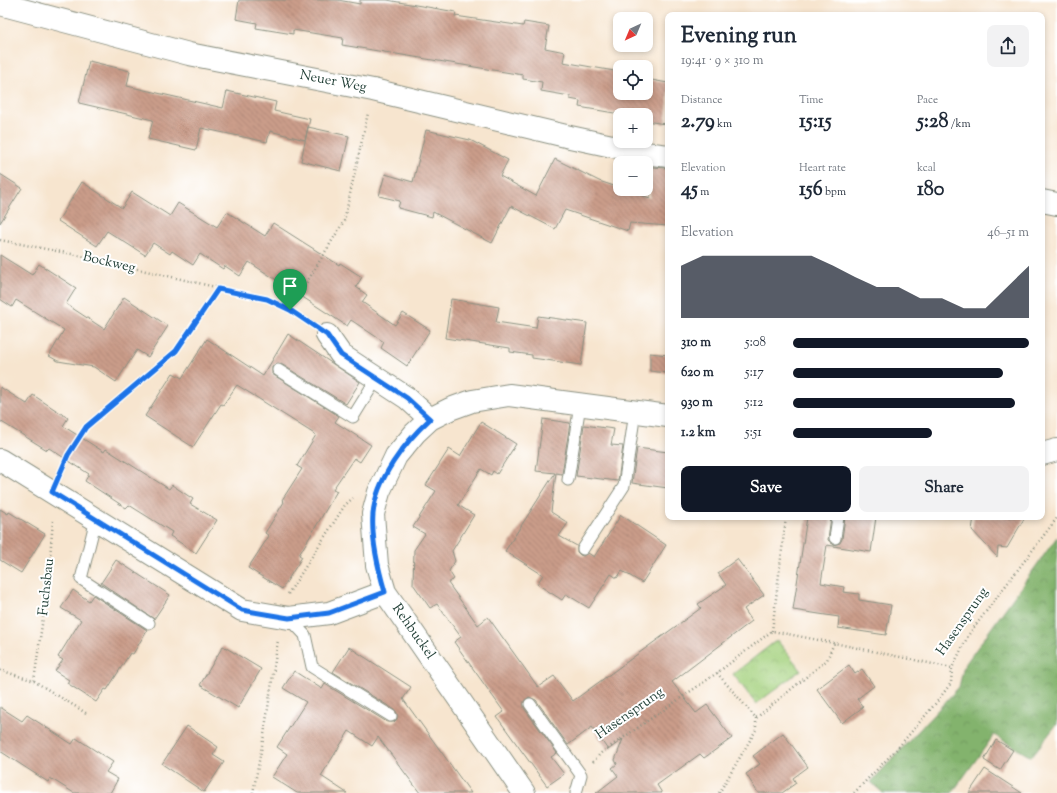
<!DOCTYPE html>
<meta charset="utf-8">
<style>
body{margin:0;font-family:"Sorts Mill Goudy",serif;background:#f2f2f3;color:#1f2937;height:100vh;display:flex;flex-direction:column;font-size:15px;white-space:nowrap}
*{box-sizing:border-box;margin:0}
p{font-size:13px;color:#747a83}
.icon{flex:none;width:22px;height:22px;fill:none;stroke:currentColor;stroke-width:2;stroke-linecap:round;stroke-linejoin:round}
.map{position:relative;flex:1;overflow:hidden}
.sheet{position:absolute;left:665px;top:12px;width:380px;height:508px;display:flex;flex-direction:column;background:#fff;border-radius:8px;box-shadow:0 2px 6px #0003}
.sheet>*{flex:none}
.needle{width:26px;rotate:224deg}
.fabs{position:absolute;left:613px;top:12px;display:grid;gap:8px}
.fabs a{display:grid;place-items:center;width:40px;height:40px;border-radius:8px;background:#fff;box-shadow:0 2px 6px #0003;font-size:20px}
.pin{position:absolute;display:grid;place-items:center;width:34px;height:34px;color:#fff;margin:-41px -17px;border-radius:50% 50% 50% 0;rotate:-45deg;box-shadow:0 0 4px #0007}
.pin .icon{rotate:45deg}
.round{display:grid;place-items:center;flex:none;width:42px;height:42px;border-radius:8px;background:#f2f2f3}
.summary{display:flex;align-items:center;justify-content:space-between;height:68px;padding:0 16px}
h1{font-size:22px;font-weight:800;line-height:30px}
.stats{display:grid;grid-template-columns:repeat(3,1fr);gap:6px;height:68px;padding:4px 16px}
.stats div{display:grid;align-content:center}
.stats b{font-size:20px;font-weight:800}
.stats small{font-size:11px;font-weight:400}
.stats p{font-size:11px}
.chart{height:112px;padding:8px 16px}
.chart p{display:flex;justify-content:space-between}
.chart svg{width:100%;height:72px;margin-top:4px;fill:#111827;opacity:.7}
.cta{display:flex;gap:8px;margin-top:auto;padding:8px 16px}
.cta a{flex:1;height:46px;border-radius:8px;background:#111827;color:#fff;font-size:16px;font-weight:800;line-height:46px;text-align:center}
.cta a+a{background:#f2f2f3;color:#1f2937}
ul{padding:0 16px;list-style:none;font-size:13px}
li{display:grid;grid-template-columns:64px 48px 1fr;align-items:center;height:30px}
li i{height:10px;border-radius:5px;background:#111827}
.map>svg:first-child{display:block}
.forest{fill:url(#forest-crowns);stroke:#517850}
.park{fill:url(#park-crowns);stroke:#628759}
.building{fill:url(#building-back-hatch)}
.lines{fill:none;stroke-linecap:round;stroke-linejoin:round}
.lane-casing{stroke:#8b9182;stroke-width:13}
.street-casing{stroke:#8b9182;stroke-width:24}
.path{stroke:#8b9182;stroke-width:2.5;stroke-dasharray:1 3;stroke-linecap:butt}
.lane{stroke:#fff;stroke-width:11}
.street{stroke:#fff;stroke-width:22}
.route-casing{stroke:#fff;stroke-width:8}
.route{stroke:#1a73e8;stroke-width:5}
.labels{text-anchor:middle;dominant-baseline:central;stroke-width:4;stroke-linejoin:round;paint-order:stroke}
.street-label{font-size:14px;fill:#1f3d34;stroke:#fff}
</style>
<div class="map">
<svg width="1057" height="793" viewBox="0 0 1057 793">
<defs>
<pattern id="forest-crowns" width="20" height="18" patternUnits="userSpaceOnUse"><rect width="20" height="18" fill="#83b36d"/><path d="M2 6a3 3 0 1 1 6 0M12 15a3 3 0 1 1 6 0" fill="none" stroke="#6b935a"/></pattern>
<pattern id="park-crowns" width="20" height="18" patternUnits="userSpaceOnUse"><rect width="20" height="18" fill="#a4d17e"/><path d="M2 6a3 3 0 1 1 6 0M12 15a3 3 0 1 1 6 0" fill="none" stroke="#8db46e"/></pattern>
<pattern id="building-back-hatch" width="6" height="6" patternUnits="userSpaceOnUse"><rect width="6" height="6" fill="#cb9d8a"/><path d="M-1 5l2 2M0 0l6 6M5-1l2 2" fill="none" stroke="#a48172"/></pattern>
</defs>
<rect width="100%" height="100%" fill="#fff"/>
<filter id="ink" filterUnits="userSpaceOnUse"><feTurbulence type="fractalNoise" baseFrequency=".025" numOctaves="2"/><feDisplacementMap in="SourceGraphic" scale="8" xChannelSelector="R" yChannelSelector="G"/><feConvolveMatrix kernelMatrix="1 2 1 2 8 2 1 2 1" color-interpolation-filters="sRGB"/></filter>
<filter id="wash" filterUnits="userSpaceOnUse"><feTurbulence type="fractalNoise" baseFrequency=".012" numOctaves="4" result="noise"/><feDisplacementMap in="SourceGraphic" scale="16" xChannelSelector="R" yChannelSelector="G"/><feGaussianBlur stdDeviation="0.9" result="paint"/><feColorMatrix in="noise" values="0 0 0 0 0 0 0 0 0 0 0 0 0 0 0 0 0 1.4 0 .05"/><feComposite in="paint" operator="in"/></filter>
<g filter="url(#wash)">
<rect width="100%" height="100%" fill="#f7e5cf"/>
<!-- forest -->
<path class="forest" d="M1057 537V724L1031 757 994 735 952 793H883L871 782 959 687 964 666Z"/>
<!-- park -->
<path class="park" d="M777 640 801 670 756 704 733 674Z"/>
<g id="blocks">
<!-- building -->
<path class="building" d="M239 0H338L360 4V0H387L456 12 455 16 523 26 524 22 549 26 545 48 565 52 563 62 620 72V93H646V79L668 83V104L665 124 646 121V115H626L579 107 580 101 570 99V96L541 91 542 82 523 79V75L342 45 343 38 293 30V34L256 28 257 23 236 19Z
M89 61 130 71 127 86 223 108 227 91 276 102 274 111 310 119 305 140 270 131 267 142 201 128 196 150 148 139 153 120 79 103Z
M308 127 349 136 341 171 301 161Z
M426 130 470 140 508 160 500 176 536 196 555 159 599 181 650 198 652 167 668 168V226L630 223 628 231 565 210 555 229 511 206 492 243 433 212 432 217 398 208 400 201 379 196 385 174 413 182Z
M0 174 22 188 0 223Z
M82 182 122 208 132 192 170 216 178 203 217 227 227 212 265 236 273 223 339 265 340 263 362 277 356 287 367 295 362 302 395 325 403 313 430 330 407 366 381 348 384 342 351 320 347 326 249 262 240 276 225 266 223 269 200 254 193 265 172 251 170 254 153 243 145 255 107 231 97 246 58 221Z
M0 255 32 275 39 264 76 288 66 304 104 329 124 297 168 326 148 357 137 350 116 382 94 367 58 361 49 356 64 330 16 300 12 307 0 299Z
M451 299 499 307 496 322 536 328 538 316 587 323 581 365 532 358V355L510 352V348L445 338Z
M288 334 360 382 346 404 281 364 278 363 272 366V374L339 416 335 422 371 445 360 462 354 458 333 489 337 491 299 555 302 557 282 589 248 568 269 536 265 533 284 502 282 500 302 469 297 466 316 435 237 385 223 405 221 404 193 447 145 416 173 373 182 378 207 339 263 376Z
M650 353 668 355 667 373 650 371Z
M0 387 27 404 33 395 68 418 63 426 104 452 106 449 169 489 172 485 193 499 190 504 217 520 196 553 170 536 172 532 129 505 126 508 85 481 89 474 49 448 47 450 0 421Z
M543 419 570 423 562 474 556 473 551 512 568 523 559 536 577 546V552L580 555 583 556 588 553 594 557 621 515 666 545 642 583 622 571 617 578 611 574 589 608 566 594 562 600 537 584 543 575 505 551 555 473 536 471Z
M481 422 516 444 497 474 493 471 491 475 481 469 458 505 474 515 452 551 455 561 449 571 454 579 448 583 478 625 488 617 538 687 554 676 573 701 701 608 698 604 726 585 718 573 737 559 764 595 744 609 752 621 672 682 696 713 707 705 732 738 704 758 700 754 657 785 662 793H596L618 776 612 768 617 764 615 760 623 739 608 750 592 727 568 745 536 700 529 697 524 701V708L557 753 551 757 564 774 547 786 497 717 504 712 454 642 461 637 437 604 430 608 413 584 414 550 425 534 413 527 436 491 426 485 449 449 460 456Z
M584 425 614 429 611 445 623 446 618 481 576 476Z
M637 448 668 452V488L632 483Z
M0 509 8 514 9 512 45 534 21 573 0 560Z
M807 517H831L828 540 834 545 840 543 842 539 845 517H876L871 552 827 545 821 583 844 587 843 592 859 594V600L891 605 886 635 838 628 839 617 793 610Z
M974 517H1025L1007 548 998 547 997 557 972 530Z
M116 560 170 595 154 619 101 583Z
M73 590 89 601 93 595 147 630 133 654 130 653 107 690 105 689 96 702 67 683 69 680 55 671 63 660 58 657 81 620 61 608Z
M223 646 261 669 238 708 200 685Z
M349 647 411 687 403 699 471 793H420L378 737 372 746 349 731 321 776 347 793H297L272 777 287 754 277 747 306 702 283 688 294 671 322 689 325 684 387 722H394L397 719V713L395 710 333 672Z
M849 665 855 674 862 669 874 686 857 699 863 707 842 723 817 689Z
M0 707 22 721 27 715 72 744 76 738 113 762 106 772 118 779 110 793H74L50 778 48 782 0 751Z
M187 726 218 747 213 755 224 762 204 792 162 764Z
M783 733 808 767 793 778 796 783 782 793H758L746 774 760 764 753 756Z
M996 740 1013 750 1000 770 984 760Z
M985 769 1022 793H969Z"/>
</g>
</g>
<g filter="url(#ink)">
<use href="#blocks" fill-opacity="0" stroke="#8b9182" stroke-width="1"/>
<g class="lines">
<defs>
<path id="lane" d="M278 370 353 417 377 378
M568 480 580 405
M96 519 81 579 149 623
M835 538 838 517
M583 549 624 486 635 412
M289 618 305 635 312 667 391 716
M530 704 581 775 576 793"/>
<path id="street" d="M0 4 189 54 373 90 570 137 645 153 668 156
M1042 201 1057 204
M327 335 341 355 407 398 430 419
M1042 454 1057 450
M0 460 242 610 289 618 329 613 385 592
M524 793 385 592 377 565 373 514 379 492 396 456 415 433 430 419 450 409 472 401 509 395 668 416"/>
</defs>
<!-- lane casing -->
<use href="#lane" class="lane-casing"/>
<!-- street casing -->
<use href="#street" class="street-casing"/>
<!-- path -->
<path class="path" d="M0 240 77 255 267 299 309 323
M290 310 344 221 368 113
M61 471 68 455 86 427 176 351 218 289
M288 594 345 505 353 498
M772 631 786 517
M0 670 34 681 48 582 53 520
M717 673 756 718 827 660 834 643
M34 681 86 713
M593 762 601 753 717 673 772 631 834 643 952 668 969 634 1057 518
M253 793 264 735 278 640
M719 793 756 730V718
M854 793 896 750 936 703 951 683 952 668"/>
<!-- lane -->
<use href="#lane" class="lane"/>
<!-- street -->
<use href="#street" class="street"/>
</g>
</g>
<g class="lines" filter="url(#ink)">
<defs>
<path id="route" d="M218 289 267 299 290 310 327 335 341 355 407 398 430 419C405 442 376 479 373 514 371 540 378 568 385 592L329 613 289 618 242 610 52 492 68 455 86 427 176 351Z"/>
</defs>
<!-- route casing -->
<use href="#route" class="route-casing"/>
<!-- route -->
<use href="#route" class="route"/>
</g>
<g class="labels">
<!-- street labels -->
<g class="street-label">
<text transform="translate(333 82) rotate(11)">Neuer Weg</text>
<text transform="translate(109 263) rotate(13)">Bockweg</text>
<text transform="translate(47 587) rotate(-84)">Fuchsbau</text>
<text transform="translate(963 622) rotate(-55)">Hasensprung</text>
<text transform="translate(413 632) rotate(55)">Rehbuckel</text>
<text transform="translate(630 714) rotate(-35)">Hasensprung</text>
</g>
</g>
</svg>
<div class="fabs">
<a><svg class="needle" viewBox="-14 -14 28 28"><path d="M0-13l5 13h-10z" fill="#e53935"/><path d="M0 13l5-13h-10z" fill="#747a83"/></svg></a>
<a><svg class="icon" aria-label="locate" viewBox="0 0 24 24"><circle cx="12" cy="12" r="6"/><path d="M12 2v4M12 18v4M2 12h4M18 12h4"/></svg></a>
<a>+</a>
<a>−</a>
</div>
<div class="pin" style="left:290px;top:310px;background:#1e9e55"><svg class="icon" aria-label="arrive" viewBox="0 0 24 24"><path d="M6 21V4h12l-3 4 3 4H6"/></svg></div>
<section class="sheet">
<div class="summary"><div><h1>Evening run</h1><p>19:41 · 9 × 310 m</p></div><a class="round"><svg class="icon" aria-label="share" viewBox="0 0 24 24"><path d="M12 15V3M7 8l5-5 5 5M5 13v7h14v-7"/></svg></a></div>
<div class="stats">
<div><p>Distance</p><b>2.79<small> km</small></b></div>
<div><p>Time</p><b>15:15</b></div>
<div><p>Pace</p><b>5:28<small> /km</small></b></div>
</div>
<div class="stats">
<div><p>Elevation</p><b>45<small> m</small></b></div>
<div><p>Heart rate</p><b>156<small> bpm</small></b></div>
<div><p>kcal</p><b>180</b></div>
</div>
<div class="chart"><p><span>Elevation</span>46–51 m</p>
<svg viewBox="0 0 160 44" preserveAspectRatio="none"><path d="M0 44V12L10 6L20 6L30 6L40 6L50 6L60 6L70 12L80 19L90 25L100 25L110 32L120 32L130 38L140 38L150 25L160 12V44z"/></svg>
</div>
<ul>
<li><b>310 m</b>5:08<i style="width:100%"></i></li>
<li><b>620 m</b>5:17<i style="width:89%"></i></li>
<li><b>930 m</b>5:12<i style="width:94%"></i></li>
<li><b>1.2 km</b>5:51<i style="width:59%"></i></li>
</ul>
<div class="cta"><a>Save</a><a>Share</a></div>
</section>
</div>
